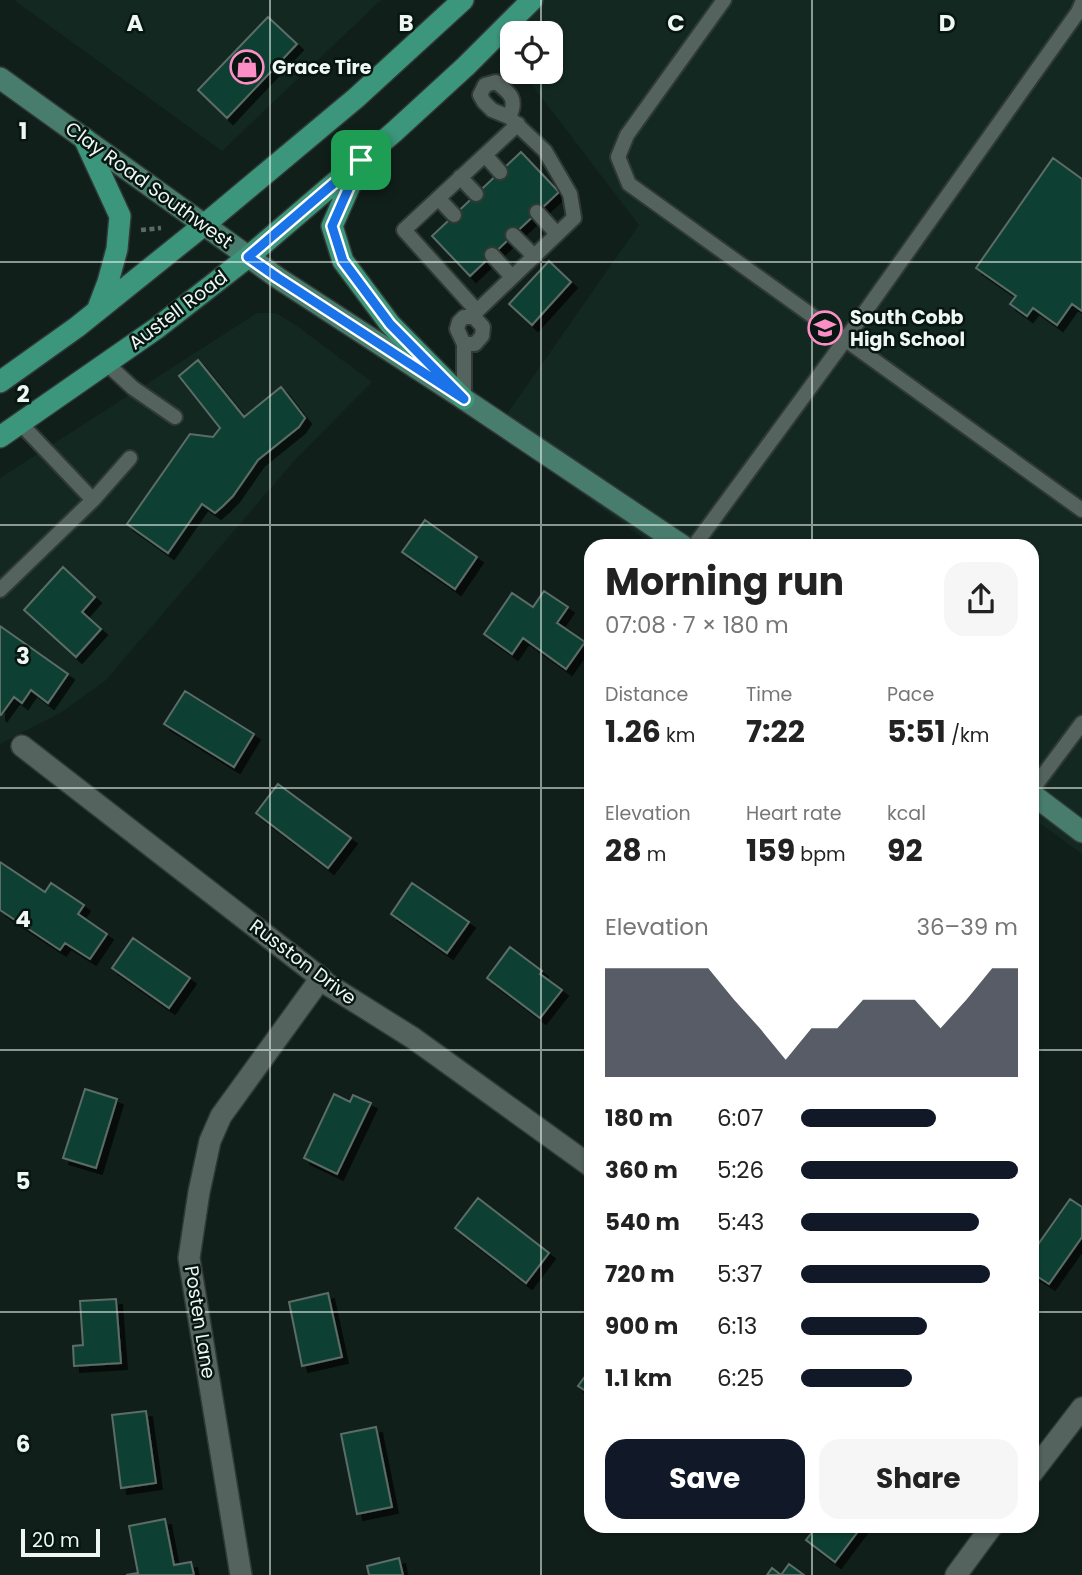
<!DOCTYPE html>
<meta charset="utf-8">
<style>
body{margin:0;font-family:Poppins,sans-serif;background:#f6f6f6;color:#222;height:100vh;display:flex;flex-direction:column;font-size:26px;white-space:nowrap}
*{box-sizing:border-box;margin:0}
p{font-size:23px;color:#767676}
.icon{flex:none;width:38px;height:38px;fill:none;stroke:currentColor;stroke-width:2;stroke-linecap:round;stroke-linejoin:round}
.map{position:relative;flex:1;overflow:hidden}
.side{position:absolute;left:584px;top:539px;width:455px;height:994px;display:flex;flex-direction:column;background:#fff;border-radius:21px;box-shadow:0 2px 5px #0004}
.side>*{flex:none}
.fabs{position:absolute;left:500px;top:21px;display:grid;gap:14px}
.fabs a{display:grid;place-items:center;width:63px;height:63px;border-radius:14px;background:#fff;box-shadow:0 2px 5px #0004;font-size:35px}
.scale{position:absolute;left:21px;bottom:18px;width:79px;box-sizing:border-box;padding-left:7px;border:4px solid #eef7f3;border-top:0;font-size:19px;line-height:24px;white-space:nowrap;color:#eef7f3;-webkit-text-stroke:5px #081611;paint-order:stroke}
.pin{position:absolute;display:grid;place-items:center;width:60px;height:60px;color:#fff;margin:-30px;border-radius:14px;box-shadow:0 4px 10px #0006}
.round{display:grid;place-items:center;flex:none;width:74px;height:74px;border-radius:21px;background:#f6f6f6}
.overview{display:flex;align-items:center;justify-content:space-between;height:119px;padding:0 21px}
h1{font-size:38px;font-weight:700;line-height:52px}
.stats{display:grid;grid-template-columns:repeat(3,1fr);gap:10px;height:119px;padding:7px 21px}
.stats div{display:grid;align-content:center}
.stats b{font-size:30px;font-weight:700}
.stats small{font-size:19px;font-weight:400}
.stats p{font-size:19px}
.chart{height:196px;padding:14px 21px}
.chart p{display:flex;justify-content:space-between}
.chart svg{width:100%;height:126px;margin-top:7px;fill:#111827;opacity:.7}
.cta{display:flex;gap:14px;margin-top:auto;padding:14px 21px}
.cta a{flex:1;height:80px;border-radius:21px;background:#111827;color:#fff;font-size:28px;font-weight:700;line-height:80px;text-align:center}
.cta a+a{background:#f6f6f6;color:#222}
ul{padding:0 21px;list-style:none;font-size:23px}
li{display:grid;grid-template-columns:112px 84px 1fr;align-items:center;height:52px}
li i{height:18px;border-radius:9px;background:#111827}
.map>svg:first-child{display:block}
.built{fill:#122820}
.building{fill:#114133;stroke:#5c6c66;stroke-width:2;filter:url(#shadow)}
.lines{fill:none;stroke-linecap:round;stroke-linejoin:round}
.lane-casing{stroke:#303935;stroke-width:18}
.street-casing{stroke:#303935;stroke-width:24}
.secondary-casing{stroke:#303935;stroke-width:24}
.primary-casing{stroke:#303935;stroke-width:24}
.path{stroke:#5d6965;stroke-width:4.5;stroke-dasharray:5 3.5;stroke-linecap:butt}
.lane{stroke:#54635d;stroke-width:14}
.street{stroke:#54635d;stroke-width:21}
.secondary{stroke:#487c6d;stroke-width:21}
.primary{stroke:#3c967c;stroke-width:21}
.route-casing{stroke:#fff;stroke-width:14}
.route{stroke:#1a73e8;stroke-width:9}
.grid{fill:none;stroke:#eef7f3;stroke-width:2;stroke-opacity:0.55}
.labels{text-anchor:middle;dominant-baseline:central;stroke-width:5;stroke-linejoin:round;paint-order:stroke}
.poi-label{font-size:19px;font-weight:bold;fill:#eef7f3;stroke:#081611;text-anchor:start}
.street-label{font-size:19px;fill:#eef7f3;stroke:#081611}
.grid-label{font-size:23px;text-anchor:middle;font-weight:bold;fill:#eef7f3;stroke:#081611;stroke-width:5;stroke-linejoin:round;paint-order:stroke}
</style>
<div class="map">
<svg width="1082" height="1575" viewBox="0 0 1082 1575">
<defs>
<filter id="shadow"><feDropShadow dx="6" dy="6" stdDeviation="0" flood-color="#0009"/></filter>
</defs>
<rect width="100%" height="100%" fill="#111f1a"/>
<!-- built -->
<path class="built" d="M14 0H381L222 151Z
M527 0H1082V854L1033 818 1032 546H654L495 431 639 225 522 72H551V33H517Z
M257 313H276L297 326 372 382 294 461 105 681 62 712 0 744V478Z"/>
<!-- building -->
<path class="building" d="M268 17 297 44 227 118 198 90Z
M521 152 559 192 470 276 432 236Z
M1053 158 1082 179V311L1072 304 1057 325 1033 308 1027 316 1010 304 1016 296 976 268Z
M549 261 571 282 532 325 509 304Z
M198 360 244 417 281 387 305 418 299 427 258 460 233 496 223 506 215 513 202 504 168 553 127 524 190 434 213 437 220 428 179 376Z
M425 520 477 557 455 589 402 552Z
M63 567 95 597 82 612 101 629 76 657 24 610Z
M544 591 568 607 557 623 585 642 566 669 523 638 512 654 484 634 512 593 533 607Z
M0 626 68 674 48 703 31 690 22 703 14 697 1 715 0 714Z
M185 691 254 734 234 767 164 724Z
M278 784 351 838 328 868 256 813Z
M0 862 45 892 51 883 84 905 78 914 107 934 90 959 65 943 60 950 0 910Z
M412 883 469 922 447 953 391 914Z
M133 938 190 978 169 1008 112 968Z
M510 947 542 971 540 974 562 990 540 1018 487 978Z
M85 1089 117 1099 96 1168 63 1158Z
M334 1094 350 1102 353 1095 371 1103 337 1174 304 1158Z
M478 1198 549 1253 526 1283 455 1228Z
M1070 1199 1082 1207V1237L1049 1284 1032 1273V1253Z
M328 1293 342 1357 302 1366 289 1302Z
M116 1299 121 1363 74 1366 73 1346 83 1345 80 1301Z
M592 1367V1395L578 1386Z
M146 1411 156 1483 121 1488 112 1415Z
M376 1427 392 1507 357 1514 341 1434Z
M165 1519 174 1565 191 1562 194 1575H126L138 1573 129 1526Z
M817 1526H862L835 1562 806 1540Z
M399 1558 403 1575H369L367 1566Z
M789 1564 804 1575H767L772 1568 781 1575Z"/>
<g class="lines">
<defs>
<path id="lane" d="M724 0 627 135 618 157 629 184 1082 510
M485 155 500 172
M460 177 476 194
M438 198 454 215
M537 212 557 234
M513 235 534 256
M492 255 512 277
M477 311 404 230 518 124
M474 317 477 311 574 218 570 194 545 151 509 117 492 110 484 102 480 95 485 85 496 82C510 93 518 99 509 117
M464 344H475L482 336 483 327 474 317
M106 363 133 388 175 417
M464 399V344L457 329 459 322 464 317H474
M93 500 130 458
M694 546 845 340 1078 12 1082 3
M0 590 93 500 20 423
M1032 790 1082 723"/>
<path id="street" d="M22 746 321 978 327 984 413 1038 592 1167
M1032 1473 1082 1408
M241 1575 189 1258 199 1192 210 1141 221 1116 321 978
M956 1575 992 1526"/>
<path id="secondary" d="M0 78 278 278 464 399 683 546
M1032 794 1082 832"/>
<path id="primary" d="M84 138 120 216 117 249 108 282 97 311
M359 165 332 226 343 261 390 324 464 399
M0 382 77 327 204 225 356 98 463 0
M0 437 157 328 248 257 394 132 466 66 532 0"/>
</defs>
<!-- lane casing -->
<use href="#lane" class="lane-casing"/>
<!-- street casing -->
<use href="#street" class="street-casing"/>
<!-- secondary casing -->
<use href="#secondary" class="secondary-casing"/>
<!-- primary casing -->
<use href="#primary" class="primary-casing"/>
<!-- path -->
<path class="path" d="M141 230 161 228"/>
<!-- lane -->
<use href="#lane" class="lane"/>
<!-- street -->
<use href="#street" class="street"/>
<!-- secondary -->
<use href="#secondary" class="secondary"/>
<!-- primary -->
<use href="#primary" class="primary"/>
</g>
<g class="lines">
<defs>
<path id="route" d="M361 160 332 226 343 261 390 324 464 399 278 278 248 257Z"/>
</defs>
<!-- route casing -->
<use href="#route" class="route-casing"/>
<!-- route -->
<use href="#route" class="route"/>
</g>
<!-- grid -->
<path class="grid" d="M270 0V1575M541 0V33M812 0V546M541 72V1575M0 262H1082M0 525H1082M0 788H592M1032 788H1082M0 1050H592M1032 1050H1082M0 1312H592M1032 1312H1082M812 1526V1575"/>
<!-- icons -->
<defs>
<symbol id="shop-ring" viewBox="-11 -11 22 22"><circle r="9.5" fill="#081611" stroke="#fb8fc5" stroke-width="1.5"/><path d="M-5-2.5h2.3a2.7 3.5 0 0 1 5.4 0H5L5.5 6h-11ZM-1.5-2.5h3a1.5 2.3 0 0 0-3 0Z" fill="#fb8fc5"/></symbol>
<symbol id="school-ring" viewBox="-11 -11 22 22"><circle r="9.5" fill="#081611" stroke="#fb8fc5" stroke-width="1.5"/><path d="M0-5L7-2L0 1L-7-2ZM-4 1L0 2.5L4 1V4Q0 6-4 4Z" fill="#fb8fc5"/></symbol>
</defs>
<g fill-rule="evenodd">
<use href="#shop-ring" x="228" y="48" width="38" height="38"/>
<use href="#school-ring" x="806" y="309" width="38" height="38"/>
</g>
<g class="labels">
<!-- poi labels -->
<g class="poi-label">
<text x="272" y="67">Grace Tire</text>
<text x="850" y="317">South Cobb<tspan x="850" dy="22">High School</tspan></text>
</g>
<!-- street labels -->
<g class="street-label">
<text transform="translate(149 185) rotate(36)">Clay Road Southwest</text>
<text transform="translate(178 310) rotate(-37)">Austell Road</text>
<text transform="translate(303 962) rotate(37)">Russton Drive</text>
<text transform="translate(200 1322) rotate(81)">Posten Lane</text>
</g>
</g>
<g class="grid-label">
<text x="135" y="31">A</text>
<text x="406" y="31">B</text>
<text x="676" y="31">C</text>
<text x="947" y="31">D</text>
<text x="23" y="139">1</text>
<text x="23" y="402">2</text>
<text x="23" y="664">3</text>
<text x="23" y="927">4</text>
<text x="23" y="1189">5</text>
<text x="23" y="1452">6</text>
</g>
</svg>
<div class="fabs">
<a><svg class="icon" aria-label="locate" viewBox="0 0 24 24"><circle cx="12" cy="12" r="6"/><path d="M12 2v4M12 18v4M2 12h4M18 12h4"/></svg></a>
</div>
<div class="scale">20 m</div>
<div class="pin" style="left:361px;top:160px;background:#1e9e55"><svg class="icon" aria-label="arrive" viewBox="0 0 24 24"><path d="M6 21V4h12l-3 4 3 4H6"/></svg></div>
<section class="side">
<div class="overview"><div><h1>Morning run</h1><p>07:08 · 7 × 180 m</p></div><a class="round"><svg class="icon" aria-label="share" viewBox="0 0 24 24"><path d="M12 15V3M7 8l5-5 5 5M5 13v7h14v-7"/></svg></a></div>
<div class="stats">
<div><p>Distance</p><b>1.26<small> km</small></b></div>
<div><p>Time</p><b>7:22</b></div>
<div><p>Pace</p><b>5:51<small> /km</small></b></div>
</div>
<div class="stats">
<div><p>Elevation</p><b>28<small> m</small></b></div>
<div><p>Heart rate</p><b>159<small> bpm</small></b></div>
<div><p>kcal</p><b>92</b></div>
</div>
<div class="chart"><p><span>Elevation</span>36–39 m</p>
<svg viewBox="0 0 160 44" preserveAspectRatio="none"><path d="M0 44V6L10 6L20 6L30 6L40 6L50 17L60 27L70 38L80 27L90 27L100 17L110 17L120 17L130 27L140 17L150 6L160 6V44z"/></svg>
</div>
<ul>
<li><b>180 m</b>6:07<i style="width:62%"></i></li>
<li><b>360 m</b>5:26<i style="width:100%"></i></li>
<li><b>540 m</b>5:43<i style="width:82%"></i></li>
<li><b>720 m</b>5:37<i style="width:87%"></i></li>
<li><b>900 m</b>6:13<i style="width:58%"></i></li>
<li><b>1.1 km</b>6:25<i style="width:51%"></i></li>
</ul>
<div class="cta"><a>Save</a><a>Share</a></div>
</section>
</div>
